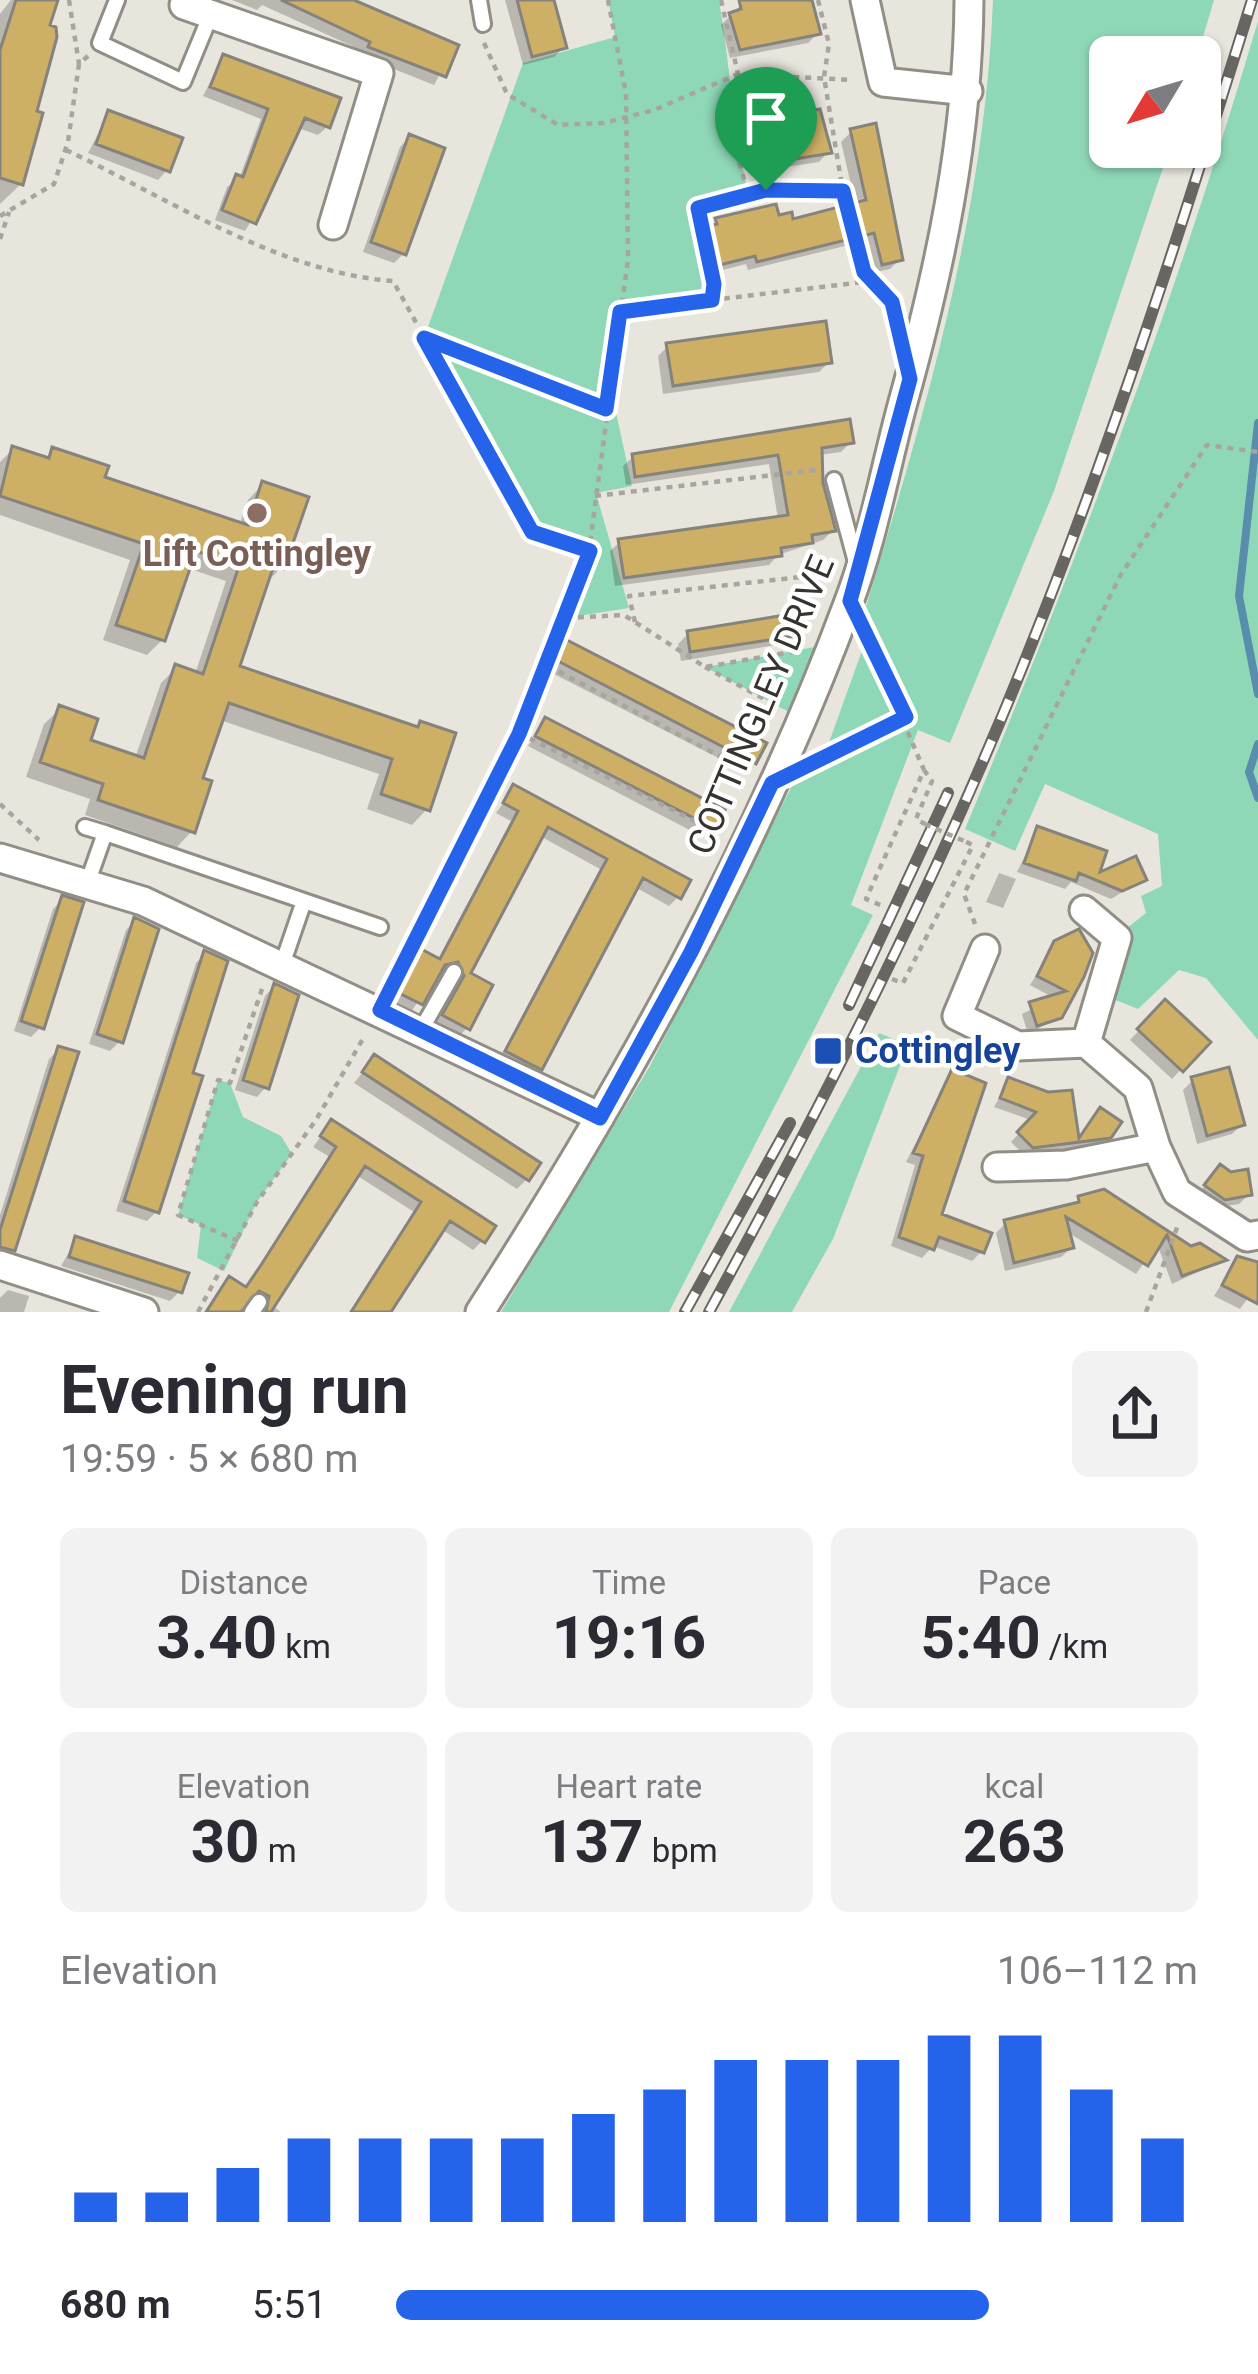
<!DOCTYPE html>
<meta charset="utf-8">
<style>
body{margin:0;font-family:Roboto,sans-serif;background:#f2f2f3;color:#2b2b33;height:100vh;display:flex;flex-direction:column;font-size:45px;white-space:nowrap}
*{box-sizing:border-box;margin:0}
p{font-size:39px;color:#7c7c81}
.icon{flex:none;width:66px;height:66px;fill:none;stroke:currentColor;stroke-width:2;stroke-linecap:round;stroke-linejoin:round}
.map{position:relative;height:1312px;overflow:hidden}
.panel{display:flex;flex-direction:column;background:#fff;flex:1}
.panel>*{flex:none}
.needle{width:78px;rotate:232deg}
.buttons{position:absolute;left:1089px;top:36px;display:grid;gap:24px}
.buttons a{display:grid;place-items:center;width:132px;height:132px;border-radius:18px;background:#fff;box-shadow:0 3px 9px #0004;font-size:60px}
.pin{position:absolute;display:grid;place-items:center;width:102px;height:102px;color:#fff;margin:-123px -51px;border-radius:50% 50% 50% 0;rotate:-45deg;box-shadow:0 0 12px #0007}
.pin .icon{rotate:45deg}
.round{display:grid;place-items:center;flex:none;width:126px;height:126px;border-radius:18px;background:#f2f2f3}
.headline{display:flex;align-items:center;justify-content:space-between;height:204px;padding:0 60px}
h1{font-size:66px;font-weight:700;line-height:90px}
.stats{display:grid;grid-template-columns:repeat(3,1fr);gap:18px;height:204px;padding:12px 60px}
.stats div{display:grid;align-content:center;border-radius:18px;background:#f2f2f3;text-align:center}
.stats b{font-size:60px;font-weight:700}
.stats small{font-size:33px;font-weight:400}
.stats p{font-size:33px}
.chart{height:336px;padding:24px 60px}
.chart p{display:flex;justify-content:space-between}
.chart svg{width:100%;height:216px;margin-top:12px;stroke:#2563eb;stroke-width:6}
ul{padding:0 60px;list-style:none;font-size:39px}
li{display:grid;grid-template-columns:192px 144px 1fr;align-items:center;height:90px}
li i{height:30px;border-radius:15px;background:#2563eb}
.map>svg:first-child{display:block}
.green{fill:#8fd8b7}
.shadow{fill:#0003}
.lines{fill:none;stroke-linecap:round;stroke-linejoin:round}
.stream{stroke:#588dab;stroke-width:8}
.building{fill:#cdb066;stroke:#86837c;stroke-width:3}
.lane-casing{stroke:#918e86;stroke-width:20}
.street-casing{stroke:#918e86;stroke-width:33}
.path{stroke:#a8a59f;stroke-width:4.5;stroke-dasharray:6 6;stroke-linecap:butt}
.lane{stroke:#fff;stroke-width:14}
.street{stroke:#fff;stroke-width:27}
.rail-casing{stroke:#686662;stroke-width:12}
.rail{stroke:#fff;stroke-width:8;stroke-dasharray:22;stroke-linecap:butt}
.path-bridge{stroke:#a8a59f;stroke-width:4.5;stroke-dasharray:6 6;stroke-linecap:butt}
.route-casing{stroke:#fff;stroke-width:24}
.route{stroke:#2563eb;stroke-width:15}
.education-dot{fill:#8d6e63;stroke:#fff;stroke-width:4.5}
.transit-dot{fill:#1a4fb4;stroke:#fff;stroke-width:4.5}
.labels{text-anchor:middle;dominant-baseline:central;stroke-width:9;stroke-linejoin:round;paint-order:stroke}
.education-label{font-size:36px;font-weight:bold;fill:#785e54;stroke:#fff}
.street-label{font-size:36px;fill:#343330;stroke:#fff}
.transit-label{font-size:36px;font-weight:bold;fill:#164399;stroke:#fff;text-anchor:start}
</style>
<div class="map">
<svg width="1258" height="1312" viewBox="0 0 1258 1312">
<rect width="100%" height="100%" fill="#e8e5dd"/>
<!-- green -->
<path class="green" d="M608 0H719C730 65 733 128 748 193L697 209 711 302 622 303 610 385 632 486 596 493 629 608 565 618 589 551 532 532 424 338 523 63 615 37Z
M993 0H1214L1197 57H1110V147H1170L1054 491 950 743 918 730 851 905 873 915 669 1312H501L650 1066 794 782 818 773 872 623 865 610C926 409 985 211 993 0Z
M1258 21V1040L1206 978 1179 970 1138 1009 1113 999 1128 949 1127 928 1146 913 1141 896 1162 886 1158 834 1045 784 1015 851 965 829C1076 564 1177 296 1258 21Z
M831 644 800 718 705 667Z
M879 1033 908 1045 833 1239 792 1312H729Z
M218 1080 230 1083 243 1117 281 1136 292 1154 257 1202 224 1271 197 1258 201 1225 178 1215Z"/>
<!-- shadow -->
<path class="shadow" d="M11 0H55L21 184 0 204V14Z
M232 0H357L455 47 434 85 361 56 363 51 262 5 257 10Z
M505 0H551L564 47 554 57 523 65Z
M759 0H809L818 33 808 43 730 58 721 25 741 5Z
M223 57 328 126 318 135 298 128 281 172 245 231 215 220 227 187 239 179 261 119 203 96Z
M109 113 167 170 158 180 88 153Z
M742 127 828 152 819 162 753 172 751 162 739 165 732 137Z
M851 132 900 259 890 269 872 273 865 241 748 270 746 264 707 274 698 239 717 220 791 222 856 206 841 142Z
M409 138 403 254 394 263 363 252 400 147Z
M668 346 829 362 819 372 663 394 658 356Z
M851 442 841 452 819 455 833 530 823 540 778 555 769 565 615 586 610 551 620 542 778 519 769 464 626 485 623 466 633 457Z
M13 449 44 460 53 450 101 479 239 526 248 500 263 484 282 567 266 583 236 668 416 729 427 809 412 825 367 809 379 774 220 720 200 780 192 831 177 847 85 815 90 799 26 777 44 724 60 709 87 741 135 758 161 683 176 668 195 674 226 581 187 568 162 640 147 655 103 640 130 560 0 515V462Z
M688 634 791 635 782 644 681 661 678 644Z
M567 643 754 762 744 771 548 671Z
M546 721 713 827 703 837 528 746Z
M514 788 678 897 669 906 635 887 530 1077 498 1061 600 869 540 836 467 974V1028L458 1037 435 1025 457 988 449 969 438 972 411 1012 391 1002 421 952 437 961 511 821 496 813Z
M1038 830 1095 877 1143 879 1111 899 1071 882 1065 889 1017 872Z
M999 873 1016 879 1003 908 986 902Z
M63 899 41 1027 31 1037 14 1031 53 909Z
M135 921 120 1041 110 1051 89 1044 126 930Z
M1056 944 1089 953 1059 1017 1028 1034 1022 1014 1054 998 1030 985Z
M205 954 189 1075 157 1211 147 1221 116 1211 196 963Z
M274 986 266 1087 257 1097 235 1090 265 996Z
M1165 1003 1207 1042 1172 1079 1130 1040Z
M59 1049 13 1250 0 1259V1215L49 1059Z
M374 1058 527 1179 517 1189 354 1083Z
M952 1073 938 1216 982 1251 972 1261 933 1246 922 1258 891 1246 915 1165 906 1162Z
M1193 1080 1242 1124 1232 1134 1197 1144 1183 1090Z
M1009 1081 1076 1142 1109 1136 1100 1145 1024 1155 1011 1142 1031 1120 994 1107Z
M331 1123 482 1241 473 1250 441 1229 388 1312H350L414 1212 356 1175 272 1306 281 1312H261L258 1302 245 1299 239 1312H206L221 1289 244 1290 330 1157 313 1147Z
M1210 1178 1249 1194 1239 1204 1214 1208 1197 1196Z
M1104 1193 1191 1250 1223 1260 1172 1284 1157 1244 1136 1274 1067 1232 1071 1248 1061 1257 1005 1271 996 1233 1006 1223Z
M76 1240 180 1291 170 1301 61 1266Z
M1237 1259 1258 1267V1284L1240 1309 1214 1296Z
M8 1290 29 1296 24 1312H0V1298Z"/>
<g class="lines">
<!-- stream -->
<path class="stream" d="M1258 423 1239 596 1258 694
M1258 744 1249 772 1258 798"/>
</g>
<!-- building -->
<path class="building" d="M16 0H58L50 25 56 27 57 37 37 111 43 113 23 185 0 178V50Z
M281 0H354L459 45 446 77 368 47 370 42Z
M517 0H554L567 48 532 57Z
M739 0H812L821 34 740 50 729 13 741 9Z
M223 54 341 98 330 128 305 118 256 224 222 210 236 174 243 177 268 109 210 87Z
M820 109 832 153 763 164 760 154 749 157 740 124Z
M108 110 183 138 170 172 96 144Z
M876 123 903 260 882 265 874 233 757 262 755 256 716 266 706 227 717 224 715 218 776 204 779 215 792 212 793 219 866 200 850 129Z
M409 134 445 148 406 255 371 242Z
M826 321 832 363 673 386 666 343Z
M850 419 854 443 822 448 823 483 836 531 812 535 813 543 781 548 782 556 624 578 618 539 788 515 778 455 635 477 632 454Z
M12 446 49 458 52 447 109 466 105 477 248 525 262 481 309 497 284 569 274 565 240 666 418 727 420 721 456 733 430 811 381 794 392 759 229 703 203 778 212 781 195 833 98 800 103 784 40 762 59 705 98 719 91 740 144 758 175 664 203 674 239 566 196 551 165 641 116 625 144 544 0 496Z
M791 614 795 636 690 652 687 631Z
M567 640 767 743 756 764 556 660Z
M545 717 725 810 715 829 535 736Z
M513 784 691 880 681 899 643 878 542 1070 505 1051 607 859 548 827 471 973 493 985 470 1030 442 1015 464 976 458 962 445 965 423 1005 397 992 421 949 440 959 518 811 503 803Z
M1037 826 1107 851 1100 872 1136 856 1147 880 1122 891 1079 873 1076 881 1024 863Z
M62 895 84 902 44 1029 21 1021Z
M134 917 159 929 123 1043 97 1034Z
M1079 929 1093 953 1084 977 1062 1018 1037 1026 1029 1002 1066 991 1037 976 1054 941Z
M204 950 228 961 193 1073 203 1076 159 1213 124 1201Z
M274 983 299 995 269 1089 243 1080Z
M1165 999 1211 1042 1183 1072 1137 1029Z
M58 1046 79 1052 15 1251 0 1247V1230Z
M374 1054 541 1163 529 1181 362 1072Z
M1229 1067 1245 1125 1207 1136 1191 1077Z
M952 1069 986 1083 942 1214 992 1233 984 1253 939 1237 934 1250 899 1237 923 1156 913 1153Z
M1008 1077 1048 1092 1072 1090 1079 1138 1100 1107 1122 1122 1111 1138 1033 1148 1017 1132 1036 1112 1000 1098Z
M331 1119 496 1226 485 1243 450 1221 391 1312H351L421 1202 365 1166 271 1312H266L269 1296 259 1291 241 1312H206L229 1276 246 1287 261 1265 336 1147 320 1136Z
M1220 1164 1231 1172 1248 1169 1252 1195 1225 1200 1204 1185Z
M1104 1189 1191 1246 1200 1243 1227 1260 1182 1276 1167 1235 1148 1266 1066 1217 1074 1248 1014 1263 1004 1220 1079 1202 1078 1196Z
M75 1236 189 1273 182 1293 69 1257Z
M1237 1256 1258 1262V1304L1222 1285Z"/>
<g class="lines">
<defs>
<path id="lane" d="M117 0 100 43 183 82 211 14
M479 0 483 24
M892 302 907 367
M834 480 856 562
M85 827 105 833
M87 884 105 833 304 901 282 965
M304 901 380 927
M421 1030 454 972
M252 1312 259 1302"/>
<path id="street" d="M186 0 184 5 379 73 333 225
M865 0 883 82 968 91
M0 858 143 901 600 1117
M1084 910 1117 938 1086 1043
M985 949 957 1016 1018 1046 1086 1043 1138 1088 1156 1147
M997 1167 1066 1165 1156 1147 1177 1192 1247 1237 1258 1235
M0 1265 144 1312
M480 1312C624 1088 755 853 848 604 873 539 885 468 903 402 940 269 968 138 969 0"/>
</defs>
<!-- lane casing -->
<use href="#lane" class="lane-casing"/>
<!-- street casing -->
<use href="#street" class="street-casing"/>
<!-- path -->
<path class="path" d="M69 0 79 64
M721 0 738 74 726 121 749 195
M818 0 829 44 824 77 843 192 864 273 879 288
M484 43 507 94 558 125 604 123 654 110 738 74 853 80
M66 150C166 197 279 273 393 281L532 532 589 551
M0 216 54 184 68 142 79 64 88 56
M0 239 9 212
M712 300 872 281
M620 312 712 300 714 284 698 208 767 190 843 192
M424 338 604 408
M595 496 816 470
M566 618 624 615 705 667 802 650
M635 622 629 596 828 574
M865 633 924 770 866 899 885 907
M548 666 750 772
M705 667 779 707
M519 733 723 835
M814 763 906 717
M924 770 932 781 916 819 925 824
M0 804 39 840
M975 924 964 894 1120 576 1207 445 1258 452
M892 979 903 983 973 845 964 841
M390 990 519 733 589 551 628 259 626 94 608 0
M238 1241 178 1215 218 1080 230 1083 262 989
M198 1312 257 1202 316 1120 364 1037
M1146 1312 1179 1222"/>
<!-- lane -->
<use href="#lane" class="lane"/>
<!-- street -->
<use href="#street" class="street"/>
<defs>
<path id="rail" d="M849 1005 948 793
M685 1312 790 1123
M709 1312C827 1095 941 873 1032 643 1116 432 1185 217 1252 0"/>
</defs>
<!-- rail casing -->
<use href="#rail" class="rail-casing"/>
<!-- rail -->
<use href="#rail" class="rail"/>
<!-- path-bridge -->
<path class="path-bridge" d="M925 824 964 841"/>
</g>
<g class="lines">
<defs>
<path id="route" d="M766 190 843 191 864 272 892 302 910 379 850 601 906 717 772 783 691 952 600 1118 380 1010 519 734 590 551 532 532 424 338 606 409 620 312 712 300 714 284 698 208Z"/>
</defs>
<!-- route casing -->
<use href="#route" class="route-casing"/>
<!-- route -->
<use href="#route" class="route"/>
</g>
<!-- markers -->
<circle class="education-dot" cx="257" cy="513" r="12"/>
<rect class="transit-dot" x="813" y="1036" width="30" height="30" rx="6"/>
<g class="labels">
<!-- education labels -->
<g class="education-label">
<text x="257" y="554">Lift Cottingley</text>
</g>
<!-- street labels -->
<g class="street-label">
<text transform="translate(761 705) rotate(-67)">COTTINGLEY DRIVE</text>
</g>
<!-- transit labels -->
<g class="transit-label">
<text x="855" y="1051">Cottingley</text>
</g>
</g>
</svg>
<div class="buttons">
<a><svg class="needle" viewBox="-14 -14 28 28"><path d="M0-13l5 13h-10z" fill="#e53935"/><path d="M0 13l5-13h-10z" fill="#7c7c81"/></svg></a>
</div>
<div class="pin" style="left:766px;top:190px;background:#1e9e55"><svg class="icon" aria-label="arrive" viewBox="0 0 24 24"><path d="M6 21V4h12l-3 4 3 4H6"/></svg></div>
</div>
<section class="panel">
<div class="headline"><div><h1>Evening run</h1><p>19:59 · 5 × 680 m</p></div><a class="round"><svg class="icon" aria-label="share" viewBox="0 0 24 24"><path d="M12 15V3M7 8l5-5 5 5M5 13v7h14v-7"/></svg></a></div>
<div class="stats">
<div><p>Distance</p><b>3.40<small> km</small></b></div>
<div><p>Time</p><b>19:16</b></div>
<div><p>Pace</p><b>5:40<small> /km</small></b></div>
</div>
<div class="stats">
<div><p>Elevation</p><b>30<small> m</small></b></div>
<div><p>Heart rate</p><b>137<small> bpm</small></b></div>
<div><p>kcal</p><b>263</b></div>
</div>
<div class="chart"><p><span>Elevation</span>106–112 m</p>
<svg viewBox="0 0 160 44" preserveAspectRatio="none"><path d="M5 44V38M15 44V38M25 44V33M35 44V27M45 44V27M55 44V27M65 44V27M75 44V22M85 44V17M95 44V11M105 44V11M115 44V11M125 44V6M135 44V6M145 44V17M155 44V27"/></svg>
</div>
<ul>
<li><b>680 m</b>5:51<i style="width:74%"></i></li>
</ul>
</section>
